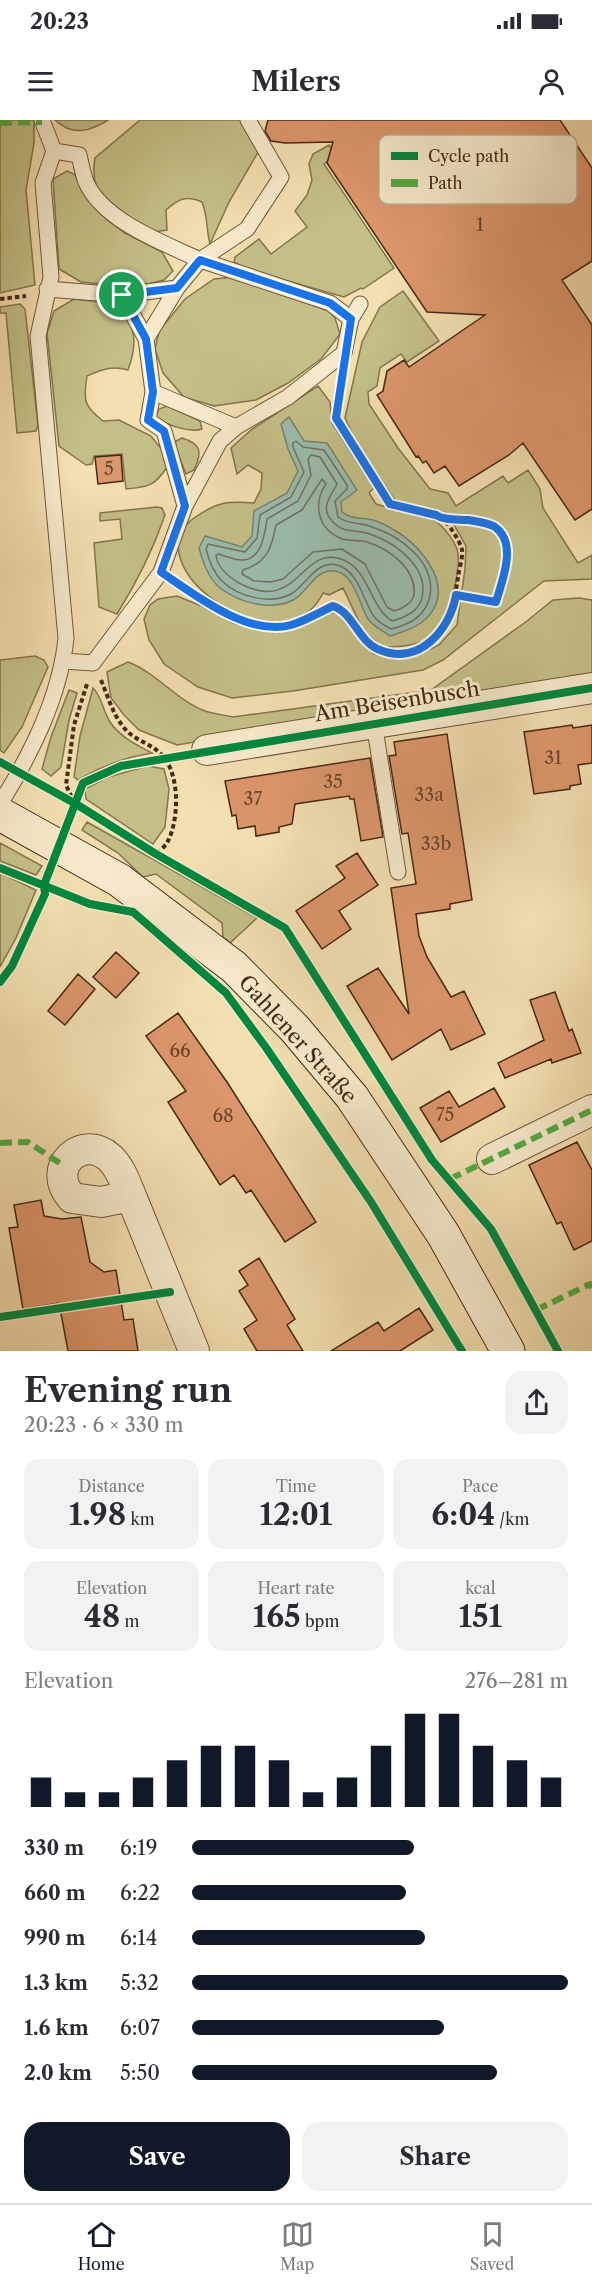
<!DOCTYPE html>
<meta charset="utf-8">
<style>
body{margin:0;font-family:"Libre Caslon Text",serif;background:#f2f2f3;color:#2b2b33;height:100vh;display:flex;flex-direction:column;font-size:22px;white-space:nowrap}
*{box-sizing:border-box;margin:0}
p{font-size:20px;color:#7c7c81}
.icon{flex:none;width:33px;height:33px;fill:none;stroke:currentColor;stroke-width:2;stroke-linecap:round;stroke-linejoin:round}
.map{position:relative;height:1231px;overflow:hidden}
.sheet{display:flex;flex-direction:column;background:#fff;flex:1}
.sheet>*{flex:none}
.pin{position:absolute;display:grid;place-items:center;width:51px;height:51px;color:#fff;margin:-26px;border:3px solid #fff;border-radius:50%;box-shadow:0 2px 6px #0007}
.round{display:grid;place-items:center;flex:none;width:63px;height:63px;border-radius:18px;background:#f2f2f3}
.head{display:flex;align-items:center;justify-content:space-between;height:102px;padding:0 24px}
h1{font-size:33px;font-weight:700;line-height:45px}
.stats{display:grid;grid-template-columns:repeat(3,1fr);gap:9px;height:102px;padding:6px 24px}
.stats div{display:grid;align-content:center;border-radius:15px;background:#f2f2f3;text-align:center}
.stats b{font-size:30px;font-weight:700}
.stats small{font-size:16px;font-weight:400}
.stats p{font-size:16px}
.chart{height:168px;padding:12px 24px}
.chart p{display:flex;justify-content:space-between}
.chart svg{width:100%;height:108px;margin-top:6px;stroke:#111827;stroke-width:6}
.button{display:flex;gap:12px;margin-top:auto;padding:12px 24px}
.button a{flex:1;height:69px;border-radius:18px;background:#111827;color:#fff;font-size:24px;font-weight:700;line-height:69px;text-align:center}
.button a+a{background:#f2f2f3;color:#2b2b33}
ul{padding:0 24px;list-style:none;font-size:20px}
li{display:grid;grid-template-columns:96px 72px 1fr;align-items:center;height:45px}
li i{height:15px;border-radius:8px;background:#111827}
.status{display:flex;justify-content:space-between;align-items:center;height:42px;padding:0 30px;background:#fff;direction:ltr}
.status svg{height:16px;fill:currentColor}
header{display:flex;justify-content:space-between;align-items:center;height:78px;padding:0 24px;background:#fff;font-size:27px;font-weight:700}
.dock{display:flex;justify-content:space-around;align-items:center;height:84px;border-top:2px solid #e1e1e2;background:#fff;font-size:16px;color:#7c7c81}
.dock a{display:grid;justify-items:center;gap:3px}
.dock .active{color:#111827}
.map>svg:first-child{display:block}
.green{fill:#c3bf86;stroke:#85744c;stroke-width:1.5}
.water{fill:#9bbcad;stroke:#79816f;stroke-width:1.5}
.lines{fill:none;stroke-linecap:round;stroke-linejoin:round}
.shore{stroke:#717260;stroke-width:1.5}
.building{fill:#dc966c;stroke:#472813;stroke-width:1.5}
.service-casing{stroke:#72563a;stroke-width:17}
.minor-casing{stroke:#72563a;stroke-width:32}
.secondary-casing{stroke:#472813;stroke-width:35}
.path{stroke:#472813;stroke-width:4;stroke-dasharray:4.5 3;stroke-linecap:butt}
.service{stroke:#f7eacc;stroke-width:15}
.minor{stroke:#f7eacc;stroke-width:30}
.secondary{stroke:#f7eacc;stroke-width:33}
.quiet{stroke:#56aa42;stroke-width:6;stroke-dasharray:12 6;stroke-linecap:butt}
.cycleway-casing{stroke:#f7eacc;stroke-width:11}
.cycleway{stroke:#00873e;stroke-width:8}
.route-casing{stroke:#fff;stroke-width:12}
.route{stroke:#1a73e8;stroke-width:8}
.labels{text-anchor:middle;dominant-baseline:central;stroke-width:6;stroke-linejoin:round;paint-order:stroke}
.number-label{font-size:18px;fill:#6c4429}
.street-label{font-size:21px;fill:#472813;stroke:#f7eacc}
.key{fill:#f7eacc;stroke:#c2b094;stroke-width:1.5}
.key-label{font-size:16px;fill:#472813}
</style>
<div class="status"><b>20:23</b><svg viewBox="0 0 49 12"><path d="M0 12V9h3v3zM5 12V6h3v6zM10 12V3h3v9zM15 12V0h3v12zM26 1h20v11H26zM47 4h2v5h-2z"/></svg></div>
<header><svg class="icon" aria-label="menu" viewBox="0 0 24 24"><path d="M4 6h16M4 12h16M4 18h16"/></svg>Milers<svg class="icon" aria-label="person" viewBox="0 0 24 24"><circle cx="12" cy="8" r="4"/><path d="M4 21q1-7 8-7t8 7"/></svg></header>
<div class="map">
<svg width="592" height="1231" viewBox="0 0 592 1231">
<rect width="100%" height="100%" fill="#f3dfb0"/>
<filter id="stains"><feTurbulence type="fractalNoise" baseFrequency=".00333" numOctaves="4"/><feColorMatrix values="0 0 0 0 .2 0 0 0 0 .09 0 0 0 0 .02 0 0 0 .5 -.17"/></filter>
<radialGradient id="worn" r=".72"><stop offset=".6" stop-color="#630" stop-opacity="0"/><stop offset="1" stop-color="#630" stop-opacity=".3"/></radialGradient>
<!-- green -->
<path class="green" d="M0 0H34V23L26 70 35 165 0 173Z
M55 0H108C89 12 72 16 55 0Z
M140 0H242L260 29 229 82 210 124C206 109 208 96 202 82 186 75 178 79 166 90L167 110 153 112C121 93 87 83 95 38Z
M329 25 336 35 324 44 394 148 363 169 361 168 344 177 246 149 234 142 235 137 259 119 271 134 307 107 295 91 307 75 312 60 309 44 313 34Z
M67 51 74 54 106 99 125 113 162 132 173 151 164 160 144 165H113L81 162 59 149 53 59Z
M234 157 329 191 335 198 340 214 321 239 288 263 256 280 214 286 184 277 163 253 155 229 159 211 185 179 214 159Z
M403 171 439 221 407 242 401 234 380 248 377 266 368 272 369 284 398 328 430 369 448 373 456 386 503 356 508 363 528 350 540 369 543 388 578 443 592 435V459L544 461 443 540 423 550 293 571 232 578 198 567 164 544 149 520 144 499 150 485 158 479 177 476 204 487 233 503 256 510 275 512 296 508 328 493H339L374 534 397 538 418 535 439 525 457 505 465 449 466 426 447 393 396 382 357 324 345 298 362 222 380 187Z
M74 179 118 184C136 207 138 223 128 250 112 245 101 250 87 256 83 281 84 286 103 301L119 300 151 316 164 332 167 347C155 366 148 367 126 369L122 334 94 336 92 344 86 345 59 326 47 213 54 191Z
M20 184 25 189 38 305 36 311 17 313 6 193H0V187Z
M318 266 330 282 332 303 374 368 369 373 376 384C391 389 428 393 438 403 446 410 453 419 457 429 463 447 448 505 432 516 418 526 400 527 383 527L364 512 343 468 329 475 323 473C284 554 129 446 194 398 217 382 226 381 254 383L261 369 262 353 248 345 237 354 231 328 251 310Z
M167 286 200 301 202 309C191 313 164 305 156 296L159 289Z
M182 318C202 324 202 333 194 350L186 354 175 326 176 321Z
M157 387 162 388 165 395C153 430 137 462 117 494L99 487 94 423 122 419 120 399 100 401V393Z
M579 478 592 480V553L177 625 139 610 124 595 111 578 107 552 128 542C157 553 176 580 205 591 214 594 224 595 233 597L431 570 527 501 553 480Z
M35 536 44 540 48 547 22 607 4 633 0 630V540Z
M93 568C102 577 103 591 110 602 120 617 137 625 152 633 125 637 102 646 78 660L74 657 80 616Z
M69 570 77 573 69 600 61 647 51 656 42 649 51 617Z
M148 646 164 649 169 669 165 707 153 724 86 679 85 669 108 657Z
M87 702 257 798 230 823 223 817 222 803 156 754 143 757 118 733 82 710Z
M0 723 42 746 36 755 0 741Z
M0 753 36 770 16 818 0 847Z"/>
<!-- water -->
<path class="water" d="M289 297 304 321 327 323 357 370 341 382 342 392C352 400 361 397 373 400 379 402 388 406 394 410 418 423 451 461 433 490 424 506 405 511 390 516 383 511 373 506 368 499 360 486 354 453 335 451 315 449 309 470 295 479 272 492 240 483 220 468 208 458 203 442 199 428L205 416 242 427 252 416 254 391 287 373 298 351 288 329 281 304Z"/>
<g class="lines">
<!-- shore -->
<path class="shore" d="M296 321 303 327 324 330 347 365V369L335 381 338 397C349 405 360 402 372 407 400 416 436 442 430 476 426 496 409 505 391 509 385 506 377 501 373 495 363 479 359 454 340 446 317 437 307 465 291 474 271 485 238 477 222 461 213 452 209 441 206 429L208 424 245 432 257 418 260 395 291 377 304 352 293 327V323Z
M311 335 320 337 337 364C332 375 319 387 332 401 343 414 356 409 370 414 396 423 432 449 421 481 417 492 403 498 392 501 369 486 369 448 341 439 301 425 298 495 239 463 229 457 218 448 216 436L218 434C226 436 234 440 242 440 262 440 265 413 267 399L298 381 311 355 308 339Z
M322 359 326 364C313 383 317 408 340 418 348 422 358 419 367 422 389 429 416 448 414 474 413 483 402 489 394 491L387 487 365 444 342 429 313 432 283 459 271 462 254 461 242 454 243 450C267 443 272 427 276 405L302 390Z"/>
</g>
<!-- building -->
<path class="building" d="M268 0H560L592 48V141L562 160 592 205V389L575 400 523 323 509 335 459 366 445 346 434 353 426 341 423 343 418 336 416 337 377 275 383 271 387 251 404 240 409 247 485 195 427 192 327 43 333 22 285 23 271 21 265 11Z
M121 335 123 361 98 364 95 337Z
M572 605 573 608 592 605V643L578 645 581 664 570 666V669L534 674 524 612Z
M447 614 472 780 450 784V789L416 794 419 816 427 837 451 877 464 871 485 914 451 930 441 909 392 940 347 866 378 848 409 894 391 768 416 764 408 713 402 714 389 636 396 635 394 622Z
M370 638 383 717 361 721 354 679H350L349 676 295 684 292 704 279 707V712L256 716 255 706 238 709 236 695 232 696 225 661Z
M357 733 378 765 339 791 351 809 322 829 296 791 345 758 336 746Z
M116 832 139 853 116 878 93 857Z
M78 854 95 869 65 905 48 891Z
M555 872 569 911 572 909 581 933 552 943 551 939 505 958 498 943 544 920 530 880Z
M178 893 227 962 316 1102 285 1122 251 1070 246 1073 234 1055 220 1065 168 982 186 971 146 916Z
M494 968 505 987 441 1022 420 988 449 971 459 987Z
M577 1022 592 1050V1121L574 1130 561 1102 557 1104 529 1045Z
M41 1080 44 1096 62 1099 81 1097 90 1142 104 1152 116 1150 124 1200 133 1199 138 1231H68L59 1183 23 1189 9 1108 18 1107 14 1085Z
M259 1138 295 1199 287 1205 303 1231H257L244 1209 257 1200 239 1171 248 1165 239 1151Z
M419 1188 433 1210 400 1231H331L378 1202 384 1211Z"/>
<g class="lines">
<defs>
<path id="service" d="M248 0 281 57 247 109 200 140 330 183 351 199
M54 31 79 35C81 44 83 54 86 62 103 101 164 123 200 140L177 168 122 175 146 219 153 272 148 300 164 311 185 386
M47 169 122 175
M146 219 177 168
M153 272 236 307
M64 541 93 543 161 452 185 386 220 321 236 307 288 277 344 233 351 199 360 184
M374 603 398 752
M0 684C31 634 60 577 66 518L38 216 51 157 43 63 54 31 42 0"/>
<path id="minor" d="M207 630 592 568
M492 1039 592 990
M131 1076 101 1082 72 1078C44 1047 83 1013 110 1038 120 1047 126 1064 131 1076L194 1231"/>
<path id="secondary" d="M0 694 119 760 234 847 295 909 352 977 443 1114 508 1231"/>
</defs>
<!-- service casing -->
<use href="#service" class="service-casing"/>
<!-- minor casing -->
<use href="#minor" class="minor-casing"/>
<!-- secondary casing -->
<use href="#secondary" class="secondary-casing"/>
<!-- path -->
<path class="path" d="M0 179 26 176
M442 399 468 400 495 407 506 422V445L497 482 456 475
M177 462C208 483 251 516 291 505 305 501 320 491 333 486 359 494 359 536 401 534 444 532 453 492 458 457 459 449 463 438 462 430 461 423 451 408 446 402 434 389 407 388 390 384L336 298 340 263
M101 560C109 579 114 599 129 613 140 622 153 625 163 636 180 656 179 699 168 721 166 726 160 730 156 734
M75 684 66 665 74 605 87 564
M76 684 83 663 121 646 182 636"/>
<!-- service -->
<use href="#service" class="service"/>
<!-- minor -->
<use href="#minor" class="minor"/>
<!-- secondary -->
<use href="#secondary" class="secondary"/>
<!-- quiet -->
<path class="quiet" d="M0 3 42 2
M0 1023 28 1022 64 1046
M450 1059 592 990
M536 1190 590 1164 592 1168"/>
<defs>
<path id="cycleway" d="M0 642 76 684 156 734 285 808 432 1040 491 1109 558 1231
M0 748 90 784 133 792 226 873 267 929 371 1082 462 1231
M0 862 12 846 45 774 44 765 83 663 121 646 592 568
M0 1197 170 1172"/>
</defs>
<!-- cycleway casing -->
<use href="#cycleway" class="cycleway-casing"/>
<!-- cycleway -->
<use href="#cycleway" class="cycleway"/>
</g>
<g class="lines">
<defs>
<path id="route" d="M200 140 330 183 351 199 336 298 390 384 436 395C445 401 457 399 468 400 475 401 489 403 495 407 518 423 502 461 496 482L456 475C450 510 419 546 380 530 358 522 354 493 333 486 320 492 305 501 291 505 248 517 195 475 161 452L185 386 164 311 148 300 153 272 146 219 122 175 177 168Z"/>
</defs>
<!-- route casing -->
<use href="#route" class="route-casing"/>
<!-- route -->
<use href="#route" class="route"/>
</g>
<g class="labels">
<!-- number labels -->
<g class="number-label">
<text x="480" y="105">1</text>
<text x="109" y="349">5</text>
<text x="553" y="638">31</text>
<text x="333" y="662">35</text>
<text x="429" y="675">33a</text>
<text x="253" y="679">37</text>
<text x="436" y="724">33b</text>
<text x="180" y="931">66</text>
<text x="445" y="995">75</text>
<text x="223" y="996">68</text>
</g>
<!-- street labels -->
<g class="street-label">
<text transform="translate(397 581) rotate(-9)">Am Beisenbusch</text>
<text transform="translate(298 919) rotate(48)">Gahlener Straße</text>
</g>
</g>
<!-- legend -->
<rect x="379" y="15" width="198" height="69" rx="9" class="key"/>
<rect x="391" y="32" width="27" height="8" fill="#00873e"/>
<rect x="391" y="59" width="27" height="8" fill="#56aa42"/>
<g class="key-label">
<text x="428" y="42">Cycle path</text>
<text x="428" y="69">Path</text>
</g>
<rect width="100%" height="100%" filter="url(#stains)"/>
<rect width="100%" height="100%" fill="url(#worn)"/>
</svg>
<div class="pin" style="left:122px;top:175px;background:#1e9e55"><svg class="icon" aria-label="arrive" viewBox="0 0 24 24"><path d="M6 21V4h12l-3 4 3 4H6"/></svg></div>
</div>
<section class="sheet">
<div class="head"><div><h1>Evening run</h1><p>20:23 · 6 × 330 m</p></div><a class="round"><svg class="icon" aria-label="share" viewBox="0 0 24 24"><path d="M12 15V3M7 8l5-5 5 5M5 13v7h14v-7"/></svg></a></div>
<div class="stats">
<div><p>Distance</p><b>1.98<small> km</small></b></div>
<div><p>Time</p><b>12:01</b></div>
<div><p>Pace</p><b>6:04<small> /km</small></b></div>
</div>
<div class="stats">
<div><p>Elevation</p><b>48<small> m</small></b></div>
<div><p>Heart rate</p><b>165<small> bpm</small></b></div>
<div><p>kcal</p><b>151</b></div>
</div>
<div class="chart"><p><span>Elevation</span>276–281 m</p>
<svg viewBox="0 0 160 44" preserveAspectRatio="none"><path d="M5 44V32M15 44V38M25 44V38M35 44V32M45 44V25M55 44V19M65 44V19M75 44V25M85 44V38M95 44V32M105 44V19M115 44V6M125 44V6M135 44V19M145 44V25M155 44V32"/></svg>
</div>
<ul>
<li><b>330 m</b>6:19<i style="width:59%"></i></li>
<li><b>660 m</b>6:22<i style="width:57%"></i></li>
<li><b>990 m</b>6:14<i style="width:62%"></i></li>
<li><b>1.3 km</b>5:32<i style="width:100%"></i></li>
<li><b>1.6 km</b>6:07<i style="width:67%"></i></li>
<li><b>2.0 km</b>5:50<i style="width:81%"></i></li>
</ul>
<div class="button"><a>Save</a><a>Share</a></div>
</section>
<nav class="dock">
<a class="active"><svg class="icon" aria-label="home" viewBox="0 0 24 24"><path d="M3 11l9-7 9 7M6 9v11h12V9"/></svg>Home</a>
<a><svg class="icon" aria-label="map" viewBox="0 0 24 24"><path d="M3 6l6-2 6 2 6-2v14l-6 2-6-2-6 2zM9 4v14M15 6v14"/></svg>Map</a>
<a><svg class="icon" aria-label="saved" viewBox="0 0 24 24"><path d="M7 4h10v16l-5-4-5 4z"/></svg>Saved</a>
</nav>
